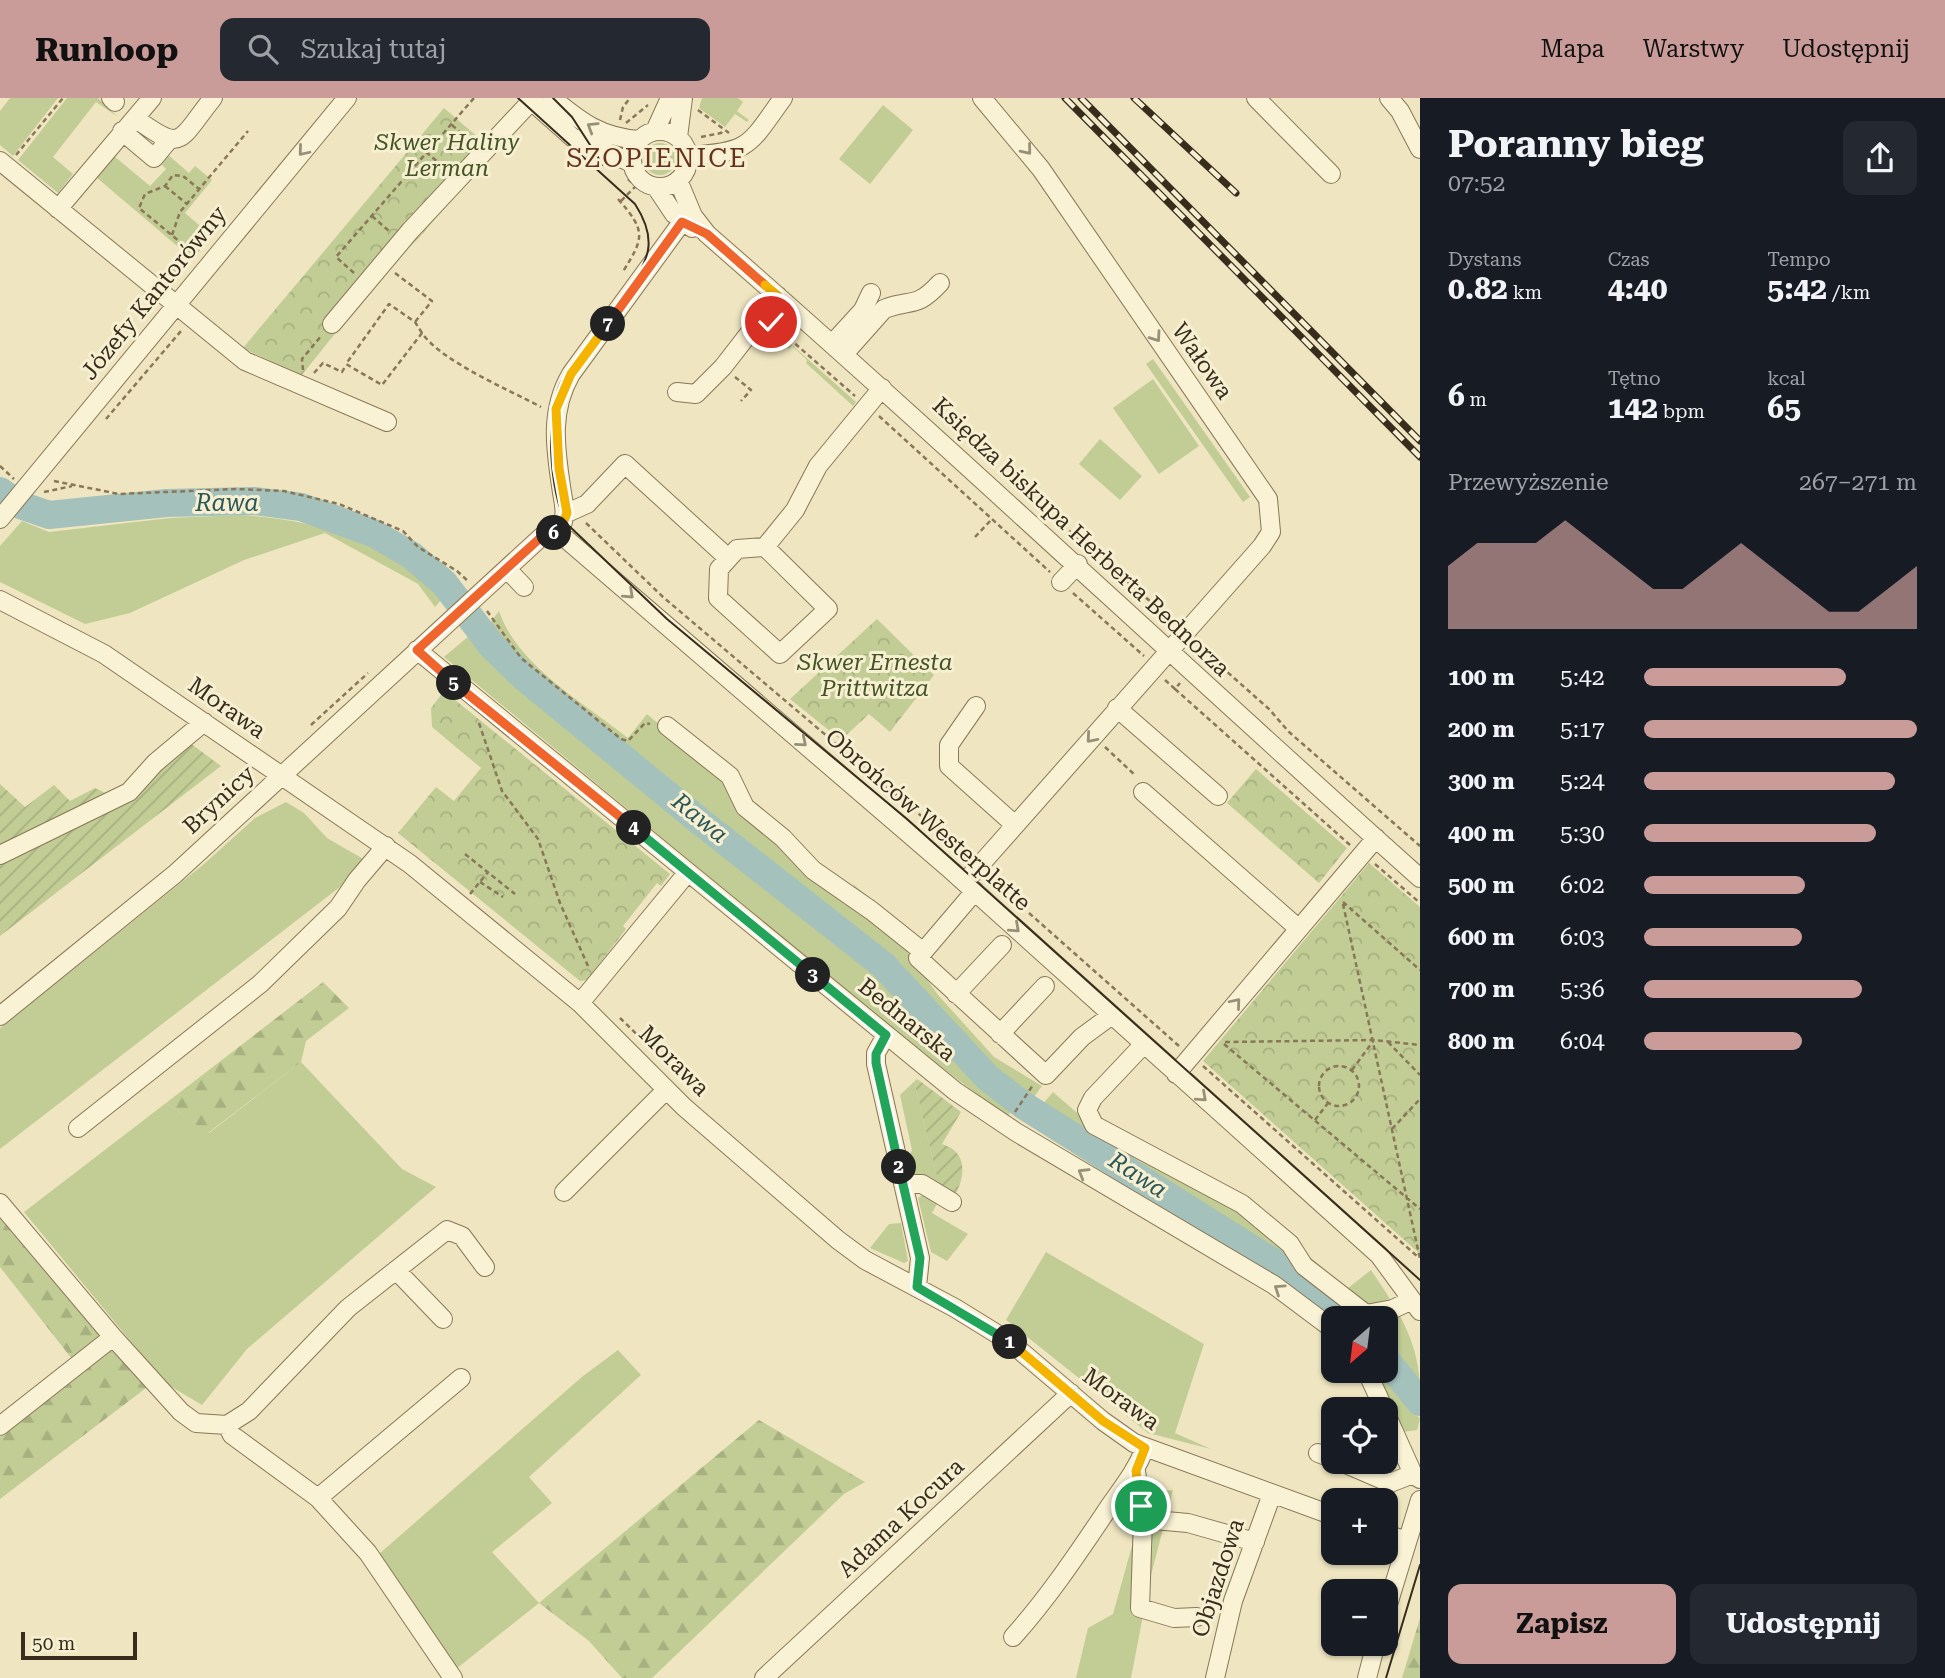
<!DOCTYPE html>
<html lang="pl">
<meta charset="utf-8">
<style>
body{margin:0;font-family:"Roboto Serif",serif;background:#242831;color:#f1f3f6;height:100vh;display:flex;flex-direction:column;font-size:26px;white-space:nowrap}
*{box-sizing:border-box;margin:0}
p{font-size:23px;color:#9ea1a6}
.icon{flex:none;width:38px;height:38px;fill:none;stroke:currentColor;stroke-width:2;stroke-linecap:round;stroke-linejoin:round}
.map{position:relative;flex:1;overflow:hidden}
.drawer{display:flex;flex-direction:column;background:#171b24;width:525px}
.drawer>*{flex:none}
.needle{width:46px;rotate:208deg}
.tools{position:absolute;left:1321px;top:1208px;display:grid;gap:14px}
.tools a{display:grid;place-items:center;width:77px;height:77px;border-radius:14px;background:#171b24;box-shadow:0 2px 5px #0004;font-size:35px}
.scale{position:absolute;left:21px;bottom:18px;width:116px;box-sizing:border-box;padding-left:7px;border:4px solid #382d1d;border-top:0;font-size:19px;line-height:24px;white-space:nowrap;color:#382d1d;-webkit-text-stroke:5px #f6efd1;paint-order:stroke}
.pin{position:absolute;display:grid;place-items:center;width:60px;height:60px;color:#fff;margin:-30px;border:4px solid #fff;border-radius:50%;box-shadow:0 2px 7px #0007}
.km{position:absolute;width:35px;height:35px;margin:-18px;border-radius:50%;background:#222;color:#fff;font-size:19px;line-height:35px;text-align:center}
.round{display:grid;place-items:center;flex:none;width:74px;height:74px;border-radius:14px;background:#242831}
.head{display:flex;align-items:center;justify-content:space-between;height:119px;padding:0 28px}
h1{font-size:38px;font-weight:700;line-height:52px}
.figures{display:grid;grid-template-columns:repeat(3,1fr);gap:10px;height:119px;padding:7px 28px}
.figures div{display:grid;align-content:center}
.figures b{font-size:30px;font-weight:700}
.figures small{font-size:19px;font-weight:400}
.figures p{font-size:19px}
.chart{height:196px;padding:14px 28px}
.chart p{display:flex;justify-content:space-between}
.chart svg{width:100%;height:126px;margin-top:7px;fill:#c99c99;opacity:.7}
.button{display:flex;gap:14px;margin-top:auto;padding:14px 28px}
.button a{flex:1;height:80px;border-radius:14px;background:#c99c99;color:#111;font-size:28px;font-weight:700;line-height:80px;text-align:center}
.button a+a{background:#242831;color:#f1f3f6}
ul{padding:0 28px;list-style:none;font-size:23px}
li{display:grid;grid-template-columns:112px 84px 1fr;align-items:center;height:52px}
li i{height:18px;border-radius:9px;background:#c99c99}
header{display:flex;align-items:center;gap:42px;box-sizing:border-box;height:98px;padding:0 35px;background:#c99c99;color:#111}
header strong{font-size:33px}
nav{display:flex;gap:38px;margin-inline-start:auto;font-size:24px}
.search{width:490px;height:63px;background:#242831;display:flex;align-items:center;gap:18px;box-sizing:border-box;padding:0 24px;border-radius:14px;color:#9ea1a6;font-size:26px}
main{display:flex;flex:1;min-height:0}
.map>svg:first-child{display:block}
.grass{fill:#c1cd95}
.forest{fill:url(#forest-firs)}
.park{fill:url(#park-crowns)}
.garden{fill:url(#garden-furrows)}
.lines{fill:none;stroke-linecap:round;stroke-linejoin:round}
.river{stroke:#a4c1bc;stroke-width:28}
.minor-casing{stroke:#897758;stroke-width:20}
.path{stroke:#897758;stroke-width:2.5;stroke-dasharray:5 3.5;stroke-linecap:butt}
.minor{stroke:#f9f2d5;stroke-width:18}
.tram{stroke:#382d1d;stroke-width:2}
.rail-casing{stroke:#382d1d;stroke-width:7}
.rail{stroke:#f6efd1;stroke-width:4.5;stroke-dasharray:13;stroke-linecap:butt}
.oneway{stroke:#989079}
.split-1-casing{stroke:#fff;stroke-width:14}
.split-2-casing{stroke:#fff;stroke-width:14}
.split-3-casing{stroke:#fff;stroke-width:14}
.split-4-casing{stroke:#fff;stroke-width:14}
.split-5-casing{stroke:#fff;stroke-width:14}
.split-6-casing{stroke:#fff;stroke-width:14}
.split-7-casing{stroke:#fff;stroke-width:14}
.split-8-casing{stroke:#fff;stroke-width:14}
.split-9-casing{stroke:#fff;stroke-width:14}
.split-1{stroke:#f5b400;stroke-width:9}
.split-2{stroke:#22a559;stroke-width:9}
.split-3{stroke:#22a559;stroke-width:9}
.split-4{stroke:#22a559;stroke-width:9}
.split-5{stroke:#f0652b;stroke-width:9}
.split-6{stroke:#f0652b;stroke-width:9}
.split-7{stroke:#f5b400;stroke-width:9}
.split-8{stroke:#f0652b;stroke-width:9}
.split-9{stroke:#f5b400;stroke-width:9}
.labels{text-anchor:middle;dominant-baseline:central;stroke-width:6;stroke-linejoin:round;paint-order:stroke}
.park-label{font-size:23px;font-style:italic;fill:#445523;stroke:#f6efd1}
.street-label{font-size:23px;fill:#382d1d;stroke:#f6efd1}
.water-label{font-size:24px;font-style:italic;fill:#2c5758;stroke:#f6efd1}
.quarter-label{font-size:26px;letter-spacing:2px;fill:#66331b;stroke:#f6efd1}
</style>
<header>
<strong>Runloop</strong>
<div class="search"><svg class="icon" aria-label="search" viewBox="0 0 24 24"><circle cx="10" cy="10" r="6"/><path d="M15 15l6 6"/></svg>Szukaj tutaj</div>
<nav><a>Mapa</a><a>Warstwy</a><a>Udostępnij</a></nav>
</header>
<main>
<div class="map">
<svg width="1420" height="1580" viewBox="0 0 1420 1580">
<defs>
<pattern id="forest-firs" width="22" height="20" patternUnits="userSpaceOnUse" patternTransform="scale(1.75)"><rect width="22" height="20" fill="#c1cd95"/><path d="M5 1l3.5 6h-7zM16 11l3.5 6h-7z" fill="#a7b080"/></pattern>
<pattern id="park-crowns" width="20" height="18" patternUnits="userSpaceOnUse" patternTransform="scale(1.75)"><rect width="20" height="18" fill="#c1cd95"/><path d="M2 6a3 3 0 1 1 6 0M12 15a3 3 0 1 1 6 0" fill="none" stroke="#a7b080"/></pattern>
<pattern id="garden-furrows" width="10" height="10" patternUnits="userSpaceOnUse" patternTransform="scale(1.75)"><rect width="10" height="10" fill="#c1cd95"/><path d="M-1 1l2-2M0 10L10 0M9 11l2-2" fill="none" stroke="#a7b080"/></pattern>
</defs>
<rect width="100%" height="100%" fill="#efe6c1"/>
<!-- grass -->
<path class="grass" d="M10 0H58L13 58 0 47V13Z
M67 0H98L118 19 96 4 53 59 73 76 58 95 18 62Z
M702 0H738L743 4 737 13 749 22 747 24 735 16 725 29 699 10Z
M883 7 913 32 870 86 839 61Z
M644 61a16 16 0 1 1 32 0a16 16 0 1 1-32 0Z
M167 56 189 75 195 68 212 82 185 115 212 138 171 187 161 180 183 153 96 79 114 58 150 88 166 71 160 65Z
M766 224 856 304 853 308 806 265 807 262 792 248 789 251 763 227Z
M1153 261 1250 399 1243 404 1146 266Z
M1153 281 1199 348 1159 376 1113 310Z
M1100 341 1142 378 1120 402 1079 366Z
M241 417C321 422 384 443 442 501L435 509 418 486 325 435 244 462 130 515 85 526 0 484V448L22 423 49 434 170 420Z
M499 513C517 567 584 605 628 640L647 616 770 722 784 728 820 770 848 793 854 787 917 838 906 852 938 897 994 959 1042 988 1031 1003 997 979 898 871 722 731 528 571 508 551 490 525Z
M470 537 491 564 548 613 791 811 878 876 977 984 1012 1012 1007 1019 911 946 444 559Z
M286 704 304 715 327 740 365 762 349 782 0 1051V930L204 766 255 720Z
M301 964 402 1071 436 1089 247 1251 202 1307 165 1285 24 1114 166 1005 209 1035Z
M917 981 920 983 915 987 940 1090 911 1074 908 1060 912 1052 900 997Z
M1053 994 1098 1033 1208 1089 1306 1156 1348 1190 1371 1172C1398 1212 1420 1244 1420 1294L1386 1250V1220H1358L1294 1169 1242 1135 1041 1008Z
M924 1096 939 1102 932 1115 968 1136 947 1163 931 1154 918 1100Z
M901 1125 908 1163 904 1165 870 1150 889 1126Z
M1046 1154 1204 1246 1175 1335 1211 1351 1148 1335 1006 1222Z
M618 1252 641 1277 529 1379 552 1405 492 1454 539 1505 456 1571 379 1456 583 1278Z
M1375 1272H1382L1420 1321 1417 1332 1403 1334Z
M1173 1392 1150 1481 1131 1580H1076L1088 1530 1113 1516 1147 1394Z"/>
<!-- forest -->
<path class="forest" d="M323 884 349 910 306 943 301 964 208 1035 166 1005Z
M0 1116 146 1290 0 1401V1339L83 1275 0 1169Z
M759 1322 865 1384 844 1396 652 1580H622L589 1543 539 1505Z
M1420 1520V1580H1402Z"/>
<!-- park -->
<path class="park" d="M444 10 494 53 418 141 395 161 301 278 243 250Z
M877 521 934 577 890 634 869 616 841 642 790 601Z
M444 593 670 776 661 788 657 785 623 828 626 831 587 882 580 883 398 735 436 689 454 703 481 670 432 629 431 610Z
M1256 671 1347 750 1319 785 1227 705Z
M1369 765 1420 809V1156L1203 963Z"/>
<!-- garden -->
<path class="garden" d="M190 645 221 668 0 838V686L25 709 54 687 70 703 95 690 118 701Z
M920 983 961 1014 942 1046C969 1054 965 1080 954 1099L940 1091 915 987Z"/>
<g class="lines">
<!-- river -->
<path class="river" d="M0 393 20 407 49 417 167 405 254 403 301 409 373 435 411 457 444 485 492 548 525 580 702 725 883 867 988 980 1023 1007 1300 1181 1349 1220
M1386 1262 1420 1304"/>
<defs>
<path id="minor" d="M111 0 115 4
M528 0 572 39 632 65
M552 0C581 24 600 39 639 42
M1256 0 1331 76
M1389 0 1400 13 1420 51
M135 20C184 56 178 43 213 0
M632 61a28 28 0 1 1 56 0a28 28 0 1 1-56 0Z
M122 33 154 60 168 43
M655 33 670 0
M678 39 683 0
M688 58C751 53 747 50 783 0
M0 63 245 263 387 324
M678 82 693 118 707 136C949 347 1181 567 1420 780
M656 89 674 116 692 130
M58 111 152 0
M332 226 410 133 534 0
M832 246 863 212 871 195
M844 256 884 211C912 200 915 212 940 185
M677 294 696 296 723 269 778 198
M567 415 587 406 625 366 728 460
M0 421 347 0
M559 435C568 414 564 410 561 388 555 348 550 312 571 276L682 124
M765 449 828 511 780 556 718 500 719 471 737 451 765 449 795 412 818 368 882 290
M507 471 524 489
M1061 484 1078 466
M0 502 104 556 410 766 580 905 684 1009 838 1142 865 1162 955 1210 1010 1244 1103 1323 1134 1345 1334 1418
M417 552 955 993 1016 1034 1274 1187 1334 1232
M976 608 949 647V668L1015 727
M1117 610 1218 698
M667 628 730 678 745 709 783 740 813 772 872 813 922 853
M1143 694 1299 831
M0 757 129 694 155 665 204 624
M965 784 1262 448 1271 434 1268 401 1041 71 982 0
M975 793 918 860 1046 977 1082 939 1112 917
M956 896 1002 847
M580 905 688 774
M0 918 175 776 539 441 546 435H559L952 773 1379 1157 1420 1213
M1000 936 1045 888
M886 937 876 955V966L920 1160 917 1189
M1144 946 1093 1000 1087 1012 1094 1027 1242 1106 1290 1146 1304 1168 1366 1216 1393 1211 1412 1202
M1176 976 1376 740
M78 1030 260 886 338 810 357 782 386 748
M903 1086H922L952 1104
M564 1094 666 992
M0 1105 113 1239 0 1328
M396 1172 443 1221
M113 1239 181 1314 196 1325 227 1327 249 1313 348 1210 447 1132 462 1138 485 1169
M1366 1272 1384 1311
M1386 1316 1413 1376 1420 1381
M227 1327 232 1337 318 1400 368 1455 453 1580
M1318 1355 1334 1361
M1339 1363 1390 1385 1413 1376
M1136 1373 1143 1421 1188 1425 1255 1444
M318 1400 461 1280
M1143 1421 1140 1510 1174 1520 1197 1519
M1386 1436 1407 1443
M1386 1513 1420 1402
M1013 1539C1047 1501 1074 1461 1103 1418 1119 1393 1134 1378 1145 1350
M764 1580 1071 1295
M1215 1580 1233 1503 1272 1396
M1367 1580 1376 1545"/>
</defs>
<!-- minor casing -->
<use href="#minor" class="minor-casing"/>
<!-- path -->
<path class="path" d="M698 12 729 35
M620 22 623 9 630 0
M626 25 648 7
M452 27 470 44
M701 39 721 35 724 31
M426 54 447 72
M16 57 63 0
M628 81 639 91
M165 88 187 106
M618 101C646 133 645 139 622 175
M621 103 636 88
M372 118 390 134
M172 137 180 114 248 33
M197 158 139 110 145 96 165 88 173 77 183 78 199 91
M354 175 336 159 474 0
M395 175 432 203 415 224
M776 229 855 298
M422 235 415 224 389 206 346 266 382 287 422 235C441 263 509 292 541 309
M303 272 302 261 322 237
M314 275 323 265 342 274 346 267
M735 279 751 292 741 303
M879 318 1050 474
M106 321 181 233
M960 338 1174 524
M0 368 14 381
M54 383 119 396 236 391 284 393 339 406 403 433 418 449 457 473 469 484
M44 394 72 388
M586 425 663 499 966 756
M975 439 992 421
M1073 495 1144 558
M487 513 521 560 621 641 628 643 645 625 650 626
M1202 560 1207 556 1269 611 1289 634 1420 748
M1165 582 1175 591 1180 585
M1175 591 1350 747
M479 625 502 693 538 741 560 805 588 868
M311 627 368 575
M1105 649 1136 678
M465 756 515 796
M1375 766 1420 805
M990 780 1006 794
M480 784 503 799
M470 796 488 774
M1343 804 1420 872
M1343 806 1420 1161
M1029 815 1179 948
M620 920 650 949
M1225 944 1374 942 1420 947
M1388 944 1420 977
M1224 946 1420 1111
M1319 988a20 20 0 1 1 40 0a20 20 0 1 1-40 0Z
M1203 968 1418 1159
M1352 972 1374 942
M1015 1014 1033 987
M1315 1022 1328 1005
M1392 1031 1420 1001"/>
<!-- minor -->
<use href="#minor" class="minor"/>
<!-- tram -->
<path class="tram" d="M518 0 635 106C644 120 651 135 648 152 642 185 584 256 561 284 545 315 549 396 567 426L667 521 907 721 1420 1182
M553 0 572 19 603 67
M1386 1580 1420 1467"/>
<defs>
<path id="rail" d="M1065 0 1420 359
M1081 0 1420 343
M1134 0 1236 95"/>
</defs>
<!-- rail casing -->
<use href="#rail" class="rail-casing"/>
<!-- rail -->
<use href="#rail" class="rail"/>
</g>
<!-- one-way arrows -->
<defs><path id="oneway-chevron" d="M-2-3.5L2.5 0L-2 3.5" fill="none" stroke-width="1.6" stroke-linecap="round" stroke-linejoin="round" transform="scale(1.75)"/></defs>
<g class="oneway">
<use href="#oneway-chevron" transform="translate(592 29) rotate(-148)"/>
<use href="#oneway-chevron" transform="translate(1027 52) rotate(51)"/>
<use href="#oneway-chevron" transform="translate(303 53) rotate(130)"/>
<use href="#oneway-chevron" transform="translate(1156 239) rotate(55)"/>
<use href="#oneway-chevron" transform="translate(629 496) rotate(43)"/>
<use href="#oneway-chevron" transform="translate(1091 640) rotate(131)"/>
<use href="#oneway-chevron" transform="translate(802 644) rotate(40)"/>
<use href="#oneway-chevron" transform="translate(1015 830) rotate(42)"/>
<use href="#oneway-chevron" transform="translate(1236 905) rotate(-50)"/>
<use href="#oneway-chevron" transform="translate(1202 999) rotate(42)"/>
<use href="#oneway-chevron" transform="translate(1083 1075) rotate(-149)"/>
<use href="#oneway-chevron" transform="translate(1279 1191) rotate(-146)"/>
</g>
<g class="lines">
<defs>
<path id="split-1" d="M1010 1244 1103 1323 1145 1350 1136 1373 1141 1408"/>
<path id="split-2" d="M899 1069 920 1160 917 1189 1010 1244"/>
<path id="split-3" d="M813 877 886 937 876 956V965L899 1069"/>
<path id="split-4" d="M634 730 813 877"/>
<path id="split-5" d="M454 585 634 730"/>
<path id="split-6" d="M454 585 417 552 539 441 554 435"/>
<path id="split-7" d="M554 435H559L567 415 559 370 556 311 571 276 608 226"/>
<path id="split-8" d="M608 226 682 124 707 136 765 187"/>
<path id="split-9" d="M765 187 778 198 764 214 771 224"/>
</defs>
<!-- split-1 casing -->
<use href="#split-1" class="split-1-casing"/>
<!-- split-2 casing -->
<use href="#split-2" class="split-2-casing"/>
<!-- split-3 casing -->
<use href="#split-3" class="split-3-casing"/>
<!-- split-4 casing -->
<use href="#split-4" class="split-4-casing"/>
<!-- split-5 casing -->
<use href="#split-5" class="split-5-casing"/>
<!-- split-6 casing -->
<use href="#split-6" class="split-6-casing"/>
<!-- split-7 casing -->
<use href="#split-7" class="split-7-casing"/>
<!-- split-8 casing -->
<use href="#split-8" class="split-8-casing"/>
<!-- split-9 casing -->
<use href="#split-9" class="split-9-casing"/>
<!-- split-1 -->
<use href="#split-1" class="split-1"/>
<!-- split-2 -->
<use href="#split-2" class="split-2"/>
<!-- split-3 -->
<use href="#split-3" class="split-3"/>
<!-- split-4 -->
<use href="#split-4" class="split-4"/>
<!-- split-5 -->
<use href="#split-5" class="split-5"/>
<!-- split-6 -->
<use href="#split-6" class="split-6"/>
<!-- split-7 -->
<use href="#split-7" class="split-7"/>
<!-- split-8 -->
<use href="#split-8" class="split-8"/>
<!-- split-9 -->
<use href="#split-9" class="split-9"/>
</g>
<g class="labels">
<!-- park labels -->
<g class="park-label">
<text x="447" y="44">Skwer Haliny<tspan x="447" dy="26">Lerman</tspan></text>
<text x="875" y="564">Skwer Ernesta<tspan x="875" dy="26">Prittwitza</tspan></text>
</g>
<!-- street labels -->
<g class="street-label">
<text transform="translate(154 195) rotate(-51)">Józefy Kantorówny</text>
<text transform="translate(1202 263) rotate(55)">Wałowa</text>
<text transform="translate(1081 439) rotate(43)">Księdza biskupa Herberta Bednorza</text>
<text transform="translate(227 610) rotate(35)">Morawa</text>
<text transform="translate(219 702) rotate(-43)">Brynicy</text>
<text transform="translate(928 722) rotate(41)">Obrońców Westerplatte</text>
<text transform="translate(907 922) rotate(39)">Bednarska</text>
<text transform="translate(674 963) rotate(45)">Morawa</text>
<text transform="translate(1121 1301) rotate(36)">Morawa</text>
<text transform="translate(901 1420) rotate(-43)">Adama Kocura</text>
<text transform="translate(1218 1480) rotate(-72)">Objazdowa</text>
</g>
<!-- water labels -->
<g class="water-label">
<text x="227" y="405">Rawa</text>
<text transform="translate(700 720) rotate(39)">Rawa</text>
<text transform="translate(1138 1077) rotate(33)">Rawa</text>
</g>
<!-- quarter labels -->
<g class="quarter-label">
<text x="657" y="60">SZOPIENICE</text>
</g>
</g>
</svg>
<div class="tools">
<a><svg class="needle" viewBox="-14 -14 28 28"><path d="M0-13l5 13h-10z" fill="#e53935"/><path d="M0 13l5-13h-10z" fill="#9ea1a6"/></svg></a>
<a><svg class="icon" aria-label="locate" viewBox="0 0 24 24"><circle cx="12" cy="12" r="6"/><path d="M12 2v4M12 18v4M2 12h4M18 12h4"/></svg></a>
<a>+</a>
<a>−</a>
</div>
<div class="scale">50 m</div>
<div class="pin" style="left:1141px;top:1408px;background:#1e9e55"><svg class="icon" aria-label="arrive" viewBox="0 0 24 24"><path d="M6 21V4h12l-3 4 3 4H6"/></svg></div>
<div class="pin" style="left:771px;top:224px;background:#d93025"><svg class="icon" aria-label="check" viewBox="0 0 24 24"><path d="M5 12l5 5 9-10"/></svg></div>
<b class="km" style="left:1010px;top:1244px">1</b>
<b class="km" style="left:899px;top:1069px">2</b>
<b class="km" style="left:813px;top:877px">3</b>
<b class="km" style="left:634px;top:730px">4</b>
<b class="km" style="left:454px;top:585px">5</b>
<b class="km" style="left:554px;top:435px">6</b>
<b class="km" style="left:608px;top:226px">7</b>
</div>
<section class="drawer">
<div class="head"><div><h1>Poranny bieg</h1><p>07:52</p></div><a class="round"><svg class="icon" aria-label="share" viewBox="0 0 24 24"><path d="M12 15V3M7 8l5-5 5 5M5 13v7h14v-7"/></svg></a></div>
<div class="figures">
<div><p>Dystans</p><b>0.82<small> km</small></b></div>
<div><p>Czas</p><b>4:40</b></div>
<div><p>Tempo</p><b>5:42<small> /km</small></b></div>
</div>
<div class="figures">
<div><b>6<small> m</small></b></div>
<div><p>Tętno</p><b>142<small> bpm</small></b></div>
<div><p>kcal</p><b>65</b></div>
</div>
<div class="chart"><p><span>Przewyższenie</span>267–271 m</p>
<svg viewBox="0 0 160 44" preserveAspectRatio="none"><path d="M0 44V22L10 14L20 14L30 14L40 6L50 14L60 22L70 30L80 30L90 22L100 14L110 22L120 30L130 38L140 38L150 30L160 22V44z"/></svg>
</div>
<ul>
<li><b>100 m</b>5:42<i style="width:74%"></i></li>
<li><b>200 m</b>5:17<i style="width:100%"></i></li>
<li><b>300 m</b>5:24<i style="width:92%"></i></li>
<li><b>400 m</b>5:30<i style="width:85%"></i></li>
<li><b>500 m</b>6:02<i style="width:59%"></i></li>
<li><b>600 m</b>6:03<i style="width:58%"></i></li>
<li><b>700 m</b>5:36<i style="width:80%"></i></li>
<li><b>800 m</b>6:04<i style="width:58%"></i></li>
</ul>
<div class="button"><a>Zapisz</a><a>Udostępnij</a></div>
</section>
</main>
